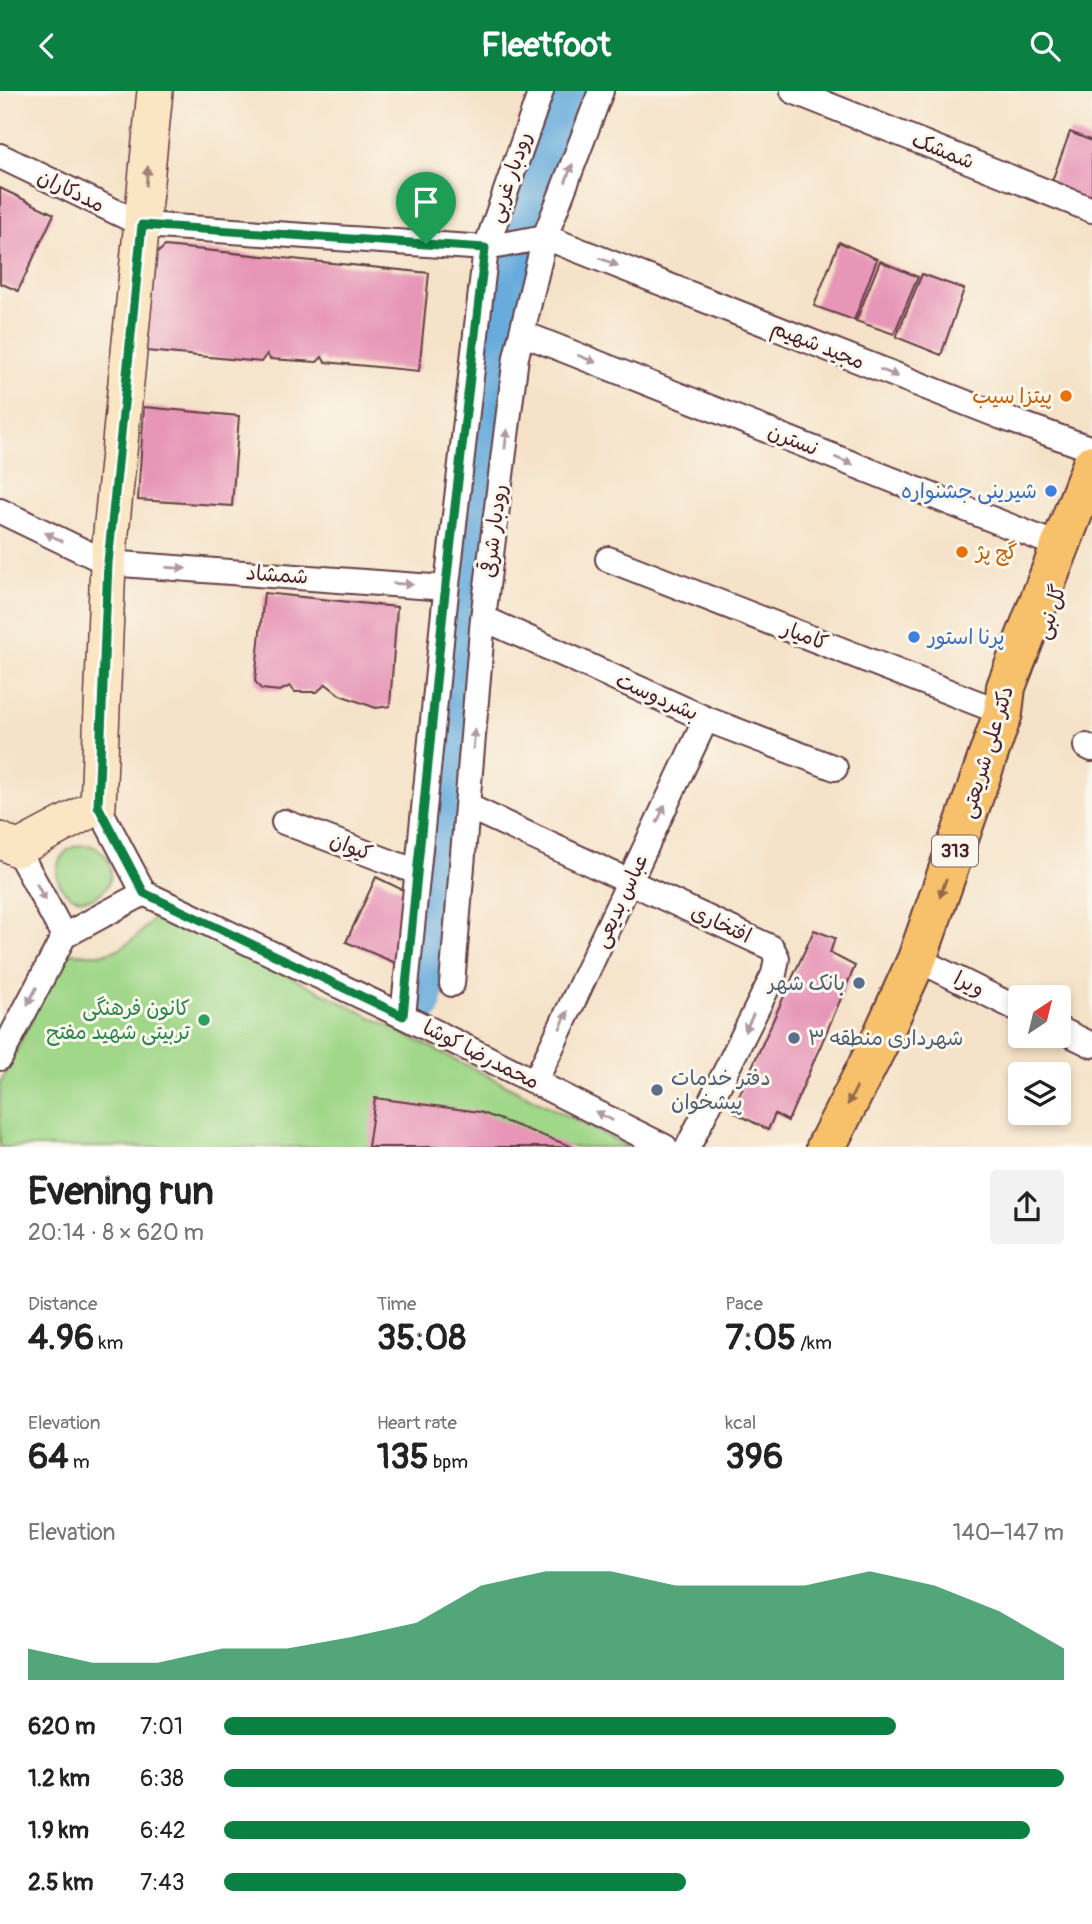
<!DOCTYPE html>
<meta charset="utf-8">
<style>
body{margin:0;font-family:Pangolin,"Playpen Sans Arabic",sans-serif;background:#f2f2f2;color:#222;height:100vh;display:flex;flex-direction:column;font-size:26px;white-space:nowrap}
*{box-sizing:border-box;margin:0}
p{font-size:23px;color:#767676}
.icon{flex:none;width:38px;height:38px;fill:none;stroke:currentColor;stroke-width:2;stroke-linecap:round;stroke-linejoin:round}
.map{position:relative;height:1056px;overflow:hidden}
.details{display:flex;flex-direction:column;background:#fff;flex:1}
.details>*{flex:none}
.needle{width:46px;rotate:35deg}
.controls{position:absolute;left:1008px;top:894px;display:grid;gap:14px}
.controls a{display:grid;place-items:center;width:63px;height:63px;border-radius:7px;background:#fff;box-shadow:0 4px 10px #0003;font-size:35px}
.pin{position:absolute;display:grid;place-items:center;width:60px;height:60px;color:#fff;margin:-72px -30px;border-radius:50% 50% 50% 0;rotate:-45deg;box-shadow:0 0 7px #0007}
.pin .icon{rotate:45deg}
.round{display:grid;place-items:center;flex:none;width:74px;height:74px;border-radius:7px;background:#f2f2f2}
.headline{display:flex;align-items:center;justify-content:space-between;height:119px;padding:0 28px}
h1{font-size:38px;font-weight:800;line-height:52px}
.stats{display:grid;grid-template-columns:repeat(3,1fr);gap:10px;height:119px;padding:7px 28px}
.stats div{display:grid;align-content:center}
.stats b{font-size:35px;font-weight:800}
.stats small{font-size:19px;font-weight:400}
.stats p{font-size:19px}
.chart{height:196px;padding:14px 28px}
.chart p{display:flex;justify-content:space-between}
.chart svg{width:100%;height:126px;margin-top:7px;fill:#0b8043;opacity:.7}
ul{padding:0 28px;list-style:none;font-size:23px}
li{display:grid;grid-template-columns:112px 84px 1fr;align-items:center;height:52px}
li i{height:18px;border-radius:9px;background:#0b8043}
header{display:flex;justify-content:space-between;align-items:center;height:91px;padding:0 28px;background:#0b8043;color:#fff;font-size:32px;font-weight:800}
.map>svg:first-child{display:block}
.green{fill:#a0d789;stroke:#757b5a;stroke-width:2}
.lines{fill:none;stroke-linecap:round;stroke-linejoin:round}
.river{stroke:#67abdc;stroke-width:40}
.building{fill:#e796b7}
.street-casing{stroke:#643c43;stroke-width:28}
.secondary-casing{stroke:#643c43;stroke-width:38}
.primary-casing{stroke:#643c43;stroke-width:42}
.street{stroke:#fff;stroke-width:24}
.secondary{stroke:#fbe6c4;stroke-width:35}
.primary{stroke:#f6c16b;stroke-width:38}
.oneway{fill:#ae9aa0}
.oneway2{fill:#a28278}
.oneway3{fill:#976848}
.route-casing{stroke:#fff;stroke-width:14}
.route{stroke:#0b8043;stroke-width:9}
.food-dot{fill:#e8710a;stroke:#fbf7ec;stroke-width:2.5}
.shop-dot{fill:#3f7fe0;stroke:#fbf7ec;stroke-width:2.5}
.service-dot{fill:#5c6f8a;stroke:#fbf7ec;stroke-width:2.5}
.leisure-dot{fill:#2e9e5b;stroke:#fbf7ec;stroke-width:2.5}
.labels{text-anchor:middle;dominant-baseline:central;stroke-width:6;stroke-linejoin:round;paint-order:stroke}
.shield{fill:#fbf7ec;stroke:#7f6065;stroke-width:2}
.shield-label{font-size:19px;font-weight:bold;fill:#4a1f2b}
.street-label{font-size:21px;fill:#4a1f2b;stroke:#fbf7ec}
.food-label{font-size:21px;fill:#c56008;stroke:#fbf7ec;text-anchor:end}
.shop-label{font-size:21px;fill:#366cbe;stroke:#fbf7ec;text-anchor:end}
.service-label{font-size:21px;fill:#4e5e75;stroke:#fbf7ec;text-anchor:start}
.leisure-label{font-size:21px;fill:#27864d;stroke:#fbf7ec;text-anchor:end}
</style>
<header><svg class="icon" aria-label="back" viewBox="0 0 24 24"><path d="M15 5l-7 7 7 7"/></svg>Fleetfoot<svg class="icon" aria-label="search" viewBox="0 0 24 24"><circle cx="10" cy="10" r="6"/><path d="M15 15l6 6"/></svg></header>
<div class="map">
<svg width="1092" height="1056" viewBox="0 0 1092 1056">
<rect width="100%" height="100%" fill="#fbf7ec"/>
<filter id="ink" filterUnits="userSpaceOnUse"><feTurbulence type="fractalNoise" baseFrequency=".0143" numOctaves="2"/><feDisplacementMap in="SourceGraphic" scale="14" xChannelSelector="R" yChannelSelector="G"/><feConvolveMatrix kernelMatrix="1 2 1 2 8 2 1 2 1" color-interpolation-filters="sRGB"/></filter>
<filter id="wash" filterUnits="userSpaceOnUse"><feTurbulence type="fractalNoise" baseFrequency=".00686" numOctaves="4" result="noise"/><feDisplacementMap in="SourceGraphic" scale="28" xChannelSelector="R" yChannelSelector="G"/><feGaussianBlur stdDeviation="1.57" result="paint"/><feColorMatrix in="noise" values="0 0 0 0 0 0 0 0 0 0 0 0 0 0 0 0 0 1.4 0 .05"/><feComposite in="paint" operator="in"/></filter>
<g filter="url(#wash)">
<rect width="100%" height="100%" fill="#f5e2c8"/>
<!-- green -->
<path class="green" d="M57 781a27 27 0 1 1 54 0a27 27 0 1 1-54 0Z
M160 820 629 1056H0V992L65 861C116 869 128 857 160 820Z"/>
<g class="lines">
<!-- river -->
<path class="river" d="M422 912 461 611 488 320 524 112 571 0"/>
</g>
<g id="blocks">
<!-- building -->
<path class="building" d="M1070 41 1092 50V116L1049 98Z
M0 97 54 123 18 200 0 192Z
M839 151 877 168 854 229 814 215Z
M165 155 429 182 419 280 325 271 322 266 317 271 270 268 267 263 261 271 147 260 154 165Z
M880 170 918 186 894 243 856 230Z
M922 183 964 198 941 264 896 246Z
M144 316 239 325 232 415 138 409Z
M264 502 397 516 390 615 376 617 340 604 326 593 317 601H295L290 595 280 600 261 598 255 590Z
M376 786 405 800 398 873 346 851Z
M814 839 835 847 830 862 855 875 788 1030 775 1023 768 1039 732 1020Z
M375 1007 480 1021 573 1056H368Z"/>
</g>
</g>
<g filter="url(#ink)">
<use href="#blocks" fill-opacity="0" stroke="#643c43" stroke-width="2"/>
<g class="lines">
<defs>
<path id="street" d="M793 0 1092 119
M0 65 143 134 486 157 545 146
M545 146 1002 326 1092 358
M524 243 1062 456
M0 420 108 472 446 497
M608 468 1003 622
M483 527 706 628 835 677
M1086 655 1092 658
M98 715 144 802
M469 716 772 857 777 867 774 883 688 1056
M284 731 417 781
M17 758 64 845
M144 802 403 925 665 1056
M64 845 144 802
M917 868 1020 919
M452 893 483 527 516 266 545 146 601 0
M403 925 445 511 486 157 541 0
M1059 938 1092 954
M0 967 64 845
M535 991 706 628"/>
<path id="secondary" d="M0 749 17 758 98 715 108 472 155 0"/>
<path id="primary" d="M826 1056 877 956 917 868 1003 622 1006 596 1092 373"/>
</defs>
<!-- street casing -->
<use href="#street" class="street-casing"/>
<!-- secondary casing -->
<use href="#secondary" class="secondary-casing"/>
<!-- primary casing -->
<use href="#primary" class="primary-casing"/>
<!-- street -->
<use href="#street" class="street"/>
<!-- secondary -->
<use href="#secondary" class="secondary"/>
<!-- primary -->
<use href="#primary" class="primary"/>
</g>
<!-- one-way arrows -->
<defs><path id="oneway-solid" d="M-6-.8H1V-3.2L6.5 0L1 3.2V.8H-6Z" transform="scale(1.75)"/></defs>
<g class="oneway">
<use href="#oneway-solid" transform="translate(569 82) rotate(-69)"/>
<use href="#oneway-solid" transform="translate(609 171) rotate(22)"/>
<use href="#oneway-solid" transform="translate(587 268) rotate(22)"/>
<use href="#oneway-solid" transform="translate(889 282) rotate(22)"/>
<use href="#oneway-solid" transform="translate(506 348) rotate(-83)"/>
<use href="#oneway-solid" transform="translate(844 370) rotate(22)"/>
<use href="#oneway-solid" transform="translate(54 446) rotate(-154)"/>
<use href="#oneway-solid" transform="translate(176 477) rotate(4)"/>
<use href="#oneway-solid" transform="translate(403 493) rotate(4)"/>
<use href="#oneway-solid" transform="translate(474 648) rotate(-86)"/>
<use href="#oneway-solid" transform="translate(661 723) rotate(-65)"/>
<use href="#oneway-solid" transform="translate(41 801) rotate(62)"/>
<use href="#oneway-solid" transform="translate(32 905) rotate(118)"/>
<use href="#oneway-solid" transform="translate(564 929) rotate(-65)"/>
<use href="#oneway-solid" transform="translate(749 932) rotate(116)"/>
<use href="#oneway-solid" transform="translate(604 1025) rotate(-153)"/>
</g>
<use class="oneway2" href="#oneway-solid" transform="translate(147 85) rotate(-85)"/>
<g class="oneway3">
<use href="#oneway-solid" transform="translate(943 797) rotate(109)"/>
<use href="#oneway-solid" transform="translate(852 1005) rotate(117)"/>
</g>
</g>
<g class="lines" filter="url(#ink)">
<defs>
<path id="route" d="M142 134 485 157 444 511 403 925 144 802 98 715 108 472Z"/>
</defs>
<!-- route casing -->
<use href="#route" class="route-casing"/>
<!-- route -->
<use href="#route" class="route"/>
</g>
<!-- markers -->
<g class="food-dot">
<circle cx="1066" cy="305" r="7"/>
<circle cx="962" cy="461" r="7"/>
</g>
<g class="shop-dot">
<circle cx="1051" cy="400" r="7"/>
<circle cx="914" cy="546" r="7"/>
</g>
<g class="service-dot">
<circle cx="859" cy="892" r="7"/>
<circle cx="794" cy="947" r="7"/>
<circle cx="657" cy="999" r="7"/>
</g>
<circle class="leisure-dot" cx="204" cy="929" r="7"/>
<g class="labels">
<!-- shield labels -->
<rect class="shield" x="932" y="744.5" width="46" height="31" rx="5"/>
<g class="shield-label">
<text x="955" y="760">313</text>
</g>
<!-- street labels -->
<g class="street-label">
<text transform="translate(943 60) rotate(22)">شمشک</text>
<text transform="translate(510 86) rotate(-71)">رودبار غربی</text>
<text transform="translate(71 100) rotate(26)">مددکاران</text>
<text transform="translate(818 254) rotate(22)">مجید شهیم</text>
<text transform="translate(793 349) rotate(22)">نسترن</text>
<text transform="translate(494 440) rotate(-83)">رودبار شرقی</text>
<text transform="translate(277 484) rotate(4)">شمشاد</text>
<text transform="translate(1051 521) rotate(-71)">گل نبی</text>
<text transform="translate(805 545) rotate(21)">کامیار</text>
<text transform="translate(657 606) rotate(24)">بشردوست</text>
<text transform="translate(987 661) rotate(-73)">دکتر علی شریعتی</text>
<text transform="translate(351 756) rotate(21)">کیوان</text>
<text transform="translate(621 810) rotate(-65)">عباس بدیعی</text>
<text transform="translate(721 833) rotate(25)">افتخاری</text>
<text transform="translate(969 893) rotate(26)">ویرا</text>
<text transform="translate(481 964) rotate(27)">محمدرضا کوشا</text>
</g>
<!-- food labels -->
<g class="food-label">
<text x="1052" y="305">پیتزا سیب</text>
<text x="976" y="461" text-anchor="start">گچ پژ</text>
</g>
<!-- shop labels -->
<g class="shop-label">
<text x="1037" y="400">شیرینی جشنواره</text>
<text x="928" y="546" text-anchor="start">پرنا استور</text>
</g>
<!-- service labels -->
<g class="service-label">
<text x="845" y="892" text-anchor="end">بانک شهر</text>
<text x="808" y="947">شهرداری منطقه ۳</text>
<text x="671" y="987">دفتر خدمات<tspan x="671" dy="24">پیشخوان</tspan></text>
</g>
<!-- leisure labels -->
<g class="leisure-label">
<text x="190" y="917">کانون فرهنگی<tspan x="190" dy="24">تربیتی شهید مفتح</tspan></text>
</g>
</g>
</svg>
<div class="controls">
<a><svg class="needle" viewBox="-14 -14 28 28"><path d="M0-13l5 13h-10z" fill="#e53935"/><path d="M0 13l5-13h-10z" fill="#767676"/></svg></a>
<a><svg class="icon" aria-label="layers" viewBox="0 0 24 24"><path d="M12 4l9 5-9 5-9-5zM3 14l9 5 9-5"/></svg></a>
</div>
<div class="pin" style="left:426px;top:153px;background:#1e9e55"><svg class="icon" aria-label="arrive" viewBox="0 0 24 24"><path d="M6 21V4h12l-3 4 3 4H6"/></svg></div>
</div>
<section class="details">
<div class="headline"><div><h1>Evening run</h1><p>20:14 · 8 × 620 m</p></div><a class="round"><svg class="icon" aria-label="share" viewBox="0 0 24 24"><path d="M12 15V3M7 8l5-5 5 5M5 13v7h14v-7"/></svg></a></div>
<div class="stats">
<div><p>Distance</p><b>4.96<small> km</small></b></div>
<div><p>Time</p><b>35:08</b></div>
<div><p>Pace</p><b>7:05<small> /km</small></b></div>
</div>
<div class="stats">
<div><p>Elevation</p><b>64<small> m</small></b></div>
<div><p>Heart rate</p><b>135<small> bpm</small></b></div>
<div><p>kcal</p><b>396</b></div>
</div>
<div class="chart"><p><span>Elevation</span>140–147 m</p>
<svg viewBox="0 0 160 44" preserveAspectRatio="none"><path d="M0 44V33L10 38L20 38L30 33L40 33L50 29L60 24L70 11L80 6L90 6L100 11L110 11L120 11L130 6L140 11L150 20L160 33V44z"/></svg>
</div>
<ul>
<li><b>620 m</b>7:01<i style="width:80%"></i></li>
<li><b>1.2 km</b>6:38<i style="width:100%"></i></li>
<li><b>1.9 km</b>6:42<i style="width:96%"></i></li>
<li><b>2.5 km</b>7:43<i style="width:55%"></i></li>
</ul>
</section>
